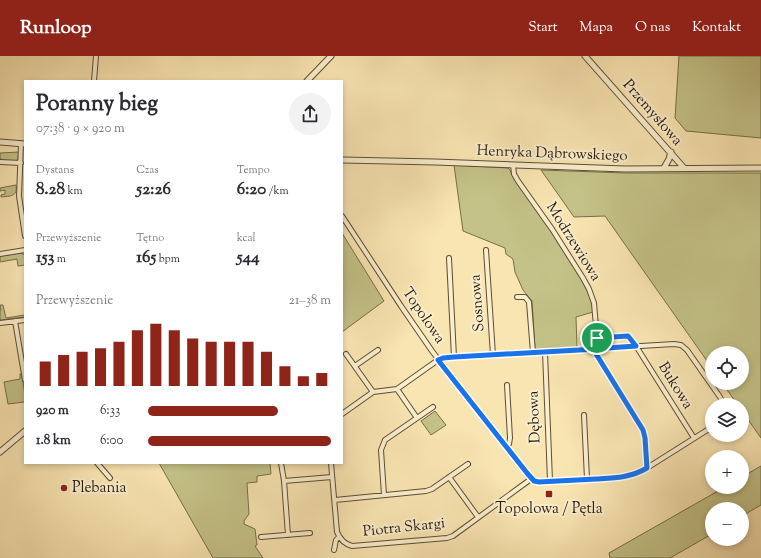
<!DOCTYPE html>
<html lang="pl">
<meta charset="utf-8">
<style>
body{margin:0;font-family:"Sorts Mill Goudy",serif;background:#f2f2f3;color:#2b2b33;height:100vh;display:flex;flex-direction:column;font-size:15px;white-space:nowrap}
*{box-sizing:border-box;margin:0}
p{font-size:13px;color:#7c7c81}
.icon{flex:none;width:22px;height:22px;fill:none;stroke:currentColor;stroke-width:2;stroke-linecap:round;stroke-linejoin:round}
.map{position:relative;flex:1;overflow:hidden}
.sheet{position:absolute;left:24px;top:24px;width:319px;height:384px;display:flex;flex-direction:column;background:#fff;border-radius:0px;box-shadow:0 2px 6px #0003}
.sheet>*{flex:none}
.fabs{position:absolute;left:705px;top:290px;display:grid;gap:8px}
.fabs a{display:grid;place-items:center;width:44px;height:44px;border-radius:50%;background:#fff;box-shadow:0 2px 6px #0003;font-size:20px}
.pin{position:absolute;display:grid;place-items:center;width:34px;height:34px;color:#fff;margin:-17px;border:2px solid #fff;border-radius:50%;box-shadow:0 1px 4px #0007}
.round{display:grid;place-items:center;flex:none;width:42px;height:42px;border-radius:21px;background:#f2f2f3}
.headline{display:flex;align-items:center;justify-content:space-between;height:68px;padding:0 12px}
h1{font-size:22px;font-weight:700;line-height:30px}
.stats{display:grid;grid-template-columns:repeat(3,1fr);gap:6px;height:68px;padding:4px 12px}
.stats div{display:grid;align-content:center}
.stats b{font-size:17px;font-weight:700}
.stats small{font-size:11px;font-weight:400}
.stats p{font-size:11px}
.chart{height:112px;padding:8px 12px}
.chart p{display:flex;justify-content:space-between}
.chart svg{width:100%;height:72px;margin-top:4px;stroke:#8f2418;stroke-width:6}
ul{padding:0 12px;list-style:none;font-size:13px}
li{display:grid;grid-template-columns:64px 48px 1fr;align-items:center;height:30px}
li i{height:10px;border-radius:5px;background:#8f2418}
header{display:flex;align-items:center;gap:24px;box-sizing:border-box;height:56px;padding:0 20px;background:#8f2418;color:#fff}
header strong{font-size:19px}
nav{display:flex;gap:22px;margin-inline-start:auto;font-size:14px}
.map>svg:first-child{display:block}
.green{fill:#c4c288;stroke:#756e4a}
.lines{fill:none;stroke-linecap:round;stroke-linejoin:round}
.minor-casing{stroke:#5b4e35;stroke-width:6}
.tertiary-casing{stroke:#5b4e35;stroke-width:7}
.minor{stroke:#fbeecd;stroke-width:4}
.tertiary{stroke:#fbeecd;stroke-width:5}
.route-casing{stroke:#fff;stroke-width:8}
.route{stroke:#1a73e8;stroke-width:5}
.poi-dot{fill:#8f2418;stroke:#fbeecd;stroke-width:1.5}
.labels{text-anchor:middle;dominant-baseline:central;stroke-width:4;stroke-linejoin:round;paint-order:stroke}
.street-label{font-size:15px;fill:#261b0b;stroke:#fbeecd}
.poi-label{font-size:15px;fill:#261b0b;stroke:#fbeecd;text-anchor:start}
</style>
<header>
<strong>Runloop</strong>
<nav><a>Start</a><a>Mapa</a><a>O nas</a><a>Kontakt</a></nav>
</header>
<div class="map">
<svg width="761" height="502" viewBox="0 0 761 502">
<rect width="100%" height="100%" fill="#f9e5b2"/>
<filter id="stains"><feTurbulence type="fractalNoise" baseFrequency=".005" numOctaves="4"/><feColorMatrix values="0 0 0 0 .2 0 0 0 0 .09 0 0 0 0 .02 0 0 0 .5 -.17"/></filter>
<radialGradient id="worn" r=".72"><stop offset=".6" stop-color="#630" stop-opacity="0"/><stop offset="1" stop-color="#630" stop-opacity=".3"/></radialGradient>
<!-- green -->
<path class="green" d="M679 0H761V82L686 75 675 62Z
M19 96 18 103 16 105H7L0 103V97Z
M454 109 508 112 510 114 512 119C532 147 551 174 569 203 579 220 592 236 593 256L576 261 577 291 535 293 532 245 523 234 515 216 513 203 506 198 505 192 463 175Z
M541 114 625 117H761V382L742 355V349H738L722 327H742V297H712V312L605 160 574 161Z
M16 129C18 141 10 140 1 141V139L5 138V134L0 135V132Z
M342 177 384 245 342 276Z
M21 197 25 199V209L18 210 17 203 0 206V200Z
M0 249H3L6 262 25 259V261L1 264H0V254H1Z
M20 318H22L25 340V347L24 346 8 348 4 326 20 323Z
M435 355 446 369 431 379 421 365Z
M159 407H270L271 418 257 420V426L247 427 249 458 244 465V468L255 473 257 489 255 490 263 502H213Z
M761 410V449L742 460V453H712V478L670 502H610L609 497 725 431H742V421Z"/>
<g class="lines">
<defs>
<path id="minor" d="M94 25 96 0
M21 88 19 140 25 180
M0 106 21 107
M513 109 514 118 518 125 552 173 583 222 589 233 594 247 597 282
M342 160 401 250 432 295 531 423 534 425 539 426C558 425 577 424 596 423 614 422 631 422 647 412L712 371
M486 194 493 299
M0 198 25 194
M449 202 454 301
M517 241H525L529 246 533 297
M15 265 25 324
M0 267 25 264
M593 293 643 375 645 382 647 412
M597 293V282L628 280 636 290 694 382
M545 296 550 425
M346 298 373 336
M355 310 378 294
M397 333 417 362
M342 358 373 336 397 333 438 304 443 302 674 288 681 289 687 294 720 341 724 349
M584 359 587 423
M505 390 509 388 510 382 507 329
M97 407 110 422
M281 407 284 425 288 479
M331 407 337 476C340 483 344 488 352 490L447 482 453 480 531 423
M449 421 478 461
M284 425 332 421
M384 439 381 394 385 384 433 351
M335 444 426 435 432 433 468 408
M261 481 310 477
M334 494 336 484 339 481"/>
<path id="tertiary" d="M585 0 684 112
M307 25 331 0
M0 86 25 88
M342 104 435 106 625 113 761 112
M664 112 669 103 671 96
M0 396 25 375"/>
</defs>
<!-- minor casing -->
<use href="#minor" class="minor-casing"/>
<!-- tertiary casing -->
<use href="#tertiary" class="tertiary-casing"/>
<!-- minor -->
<use href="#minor" class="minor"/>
<!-- tertiary -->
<use href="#tertiary" class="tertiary"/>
</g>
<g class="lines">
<defs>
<path id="route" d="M597 282V293L454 301 443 302 438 304 527 417 534 425 539 426C558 425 577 424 596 423 614 422 630 422 647 412L645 382 643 374 593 293 636 290 628 280 597 282"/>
</defs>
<!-- route casing -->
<use href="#route" class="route-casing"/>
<!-- route -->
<use href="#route" class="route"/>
</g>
<!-- markers -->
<g class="poi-dot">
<circle cx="64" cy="432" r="4"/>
<rect x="545" y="434" width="8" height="8" rx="2"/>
</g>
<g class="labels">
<!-- street labels -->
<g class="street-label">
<text transform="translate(652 57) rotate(49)">Przemysłowa</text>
<text transform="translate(552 98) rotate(2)">Henryka Dąbrowskiego</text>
<text transform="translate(573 186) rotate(58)">Modrzewiowa</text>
<text transform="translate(478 247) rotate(-94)">Sosnowa</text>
<text transform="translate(423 260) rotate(56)">Topolowa</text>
<text transform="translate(675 330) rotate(58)">Bukowa</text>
<text transform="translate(535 361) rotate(-92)">Dębowa</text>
<text transform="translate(404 472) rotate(-6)">Piotra Skargi</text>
</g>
<!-- poi labels -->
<g class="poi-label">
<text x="72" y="432">Plebania</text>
<text x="549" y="453" text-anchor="middle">Topolowa / Pętla</text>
</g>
</g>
<rect width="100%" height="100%" filter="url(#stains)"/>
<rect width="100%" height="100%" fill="url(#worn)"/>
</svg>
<div class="fabs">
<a><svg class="icon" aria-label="locate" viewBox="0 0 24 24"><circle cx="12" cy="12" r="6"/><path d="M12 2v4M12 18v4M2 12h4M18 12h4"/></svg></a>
<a><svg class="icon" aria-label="layers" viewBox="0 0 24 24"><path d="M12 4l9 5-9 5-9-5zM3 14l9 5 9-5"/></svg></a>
<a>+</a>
<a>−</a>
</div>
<div class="pin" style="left:597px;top:282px;background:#1e9e55"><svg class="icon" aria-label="arrive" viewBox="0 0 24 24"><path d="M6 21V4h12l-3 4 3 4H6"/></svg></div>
<section class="sheet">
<div class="headline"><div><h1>Poranny bieg</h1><p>07:38 · 9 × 920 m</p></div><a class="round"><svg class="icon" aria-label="share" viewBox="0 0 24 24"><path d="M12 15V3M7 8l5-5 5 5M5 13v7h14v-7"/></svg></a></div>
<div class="stats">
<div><p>Dystans</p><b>8.28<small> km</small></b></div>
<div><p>Czas</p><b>52:26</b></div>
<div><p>Tempo</p><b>6:20<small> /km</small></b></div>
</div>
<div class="stats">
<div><p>Przewyższenie</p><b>153<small> m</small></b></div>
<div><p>Tętno</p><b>165<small> bpm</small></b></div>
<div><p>kcal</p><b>544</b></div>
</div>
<div class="chart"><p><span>Przewyższenie</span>21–38 m</p>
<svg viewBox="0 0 160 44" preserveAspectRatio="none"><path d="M5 44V29M15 44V25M25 44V23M35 44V21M45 44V17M55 44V10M65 44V6M75 44V10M85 44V15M95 44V17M105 44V17M115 44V17M125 44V23M135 44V32M145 44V38M155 44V36"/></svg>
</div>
<ul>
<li><b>920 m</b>6:33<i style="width:71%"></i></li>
<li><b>1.8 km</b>6:00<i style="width:100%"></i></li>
</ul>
</section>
</div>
